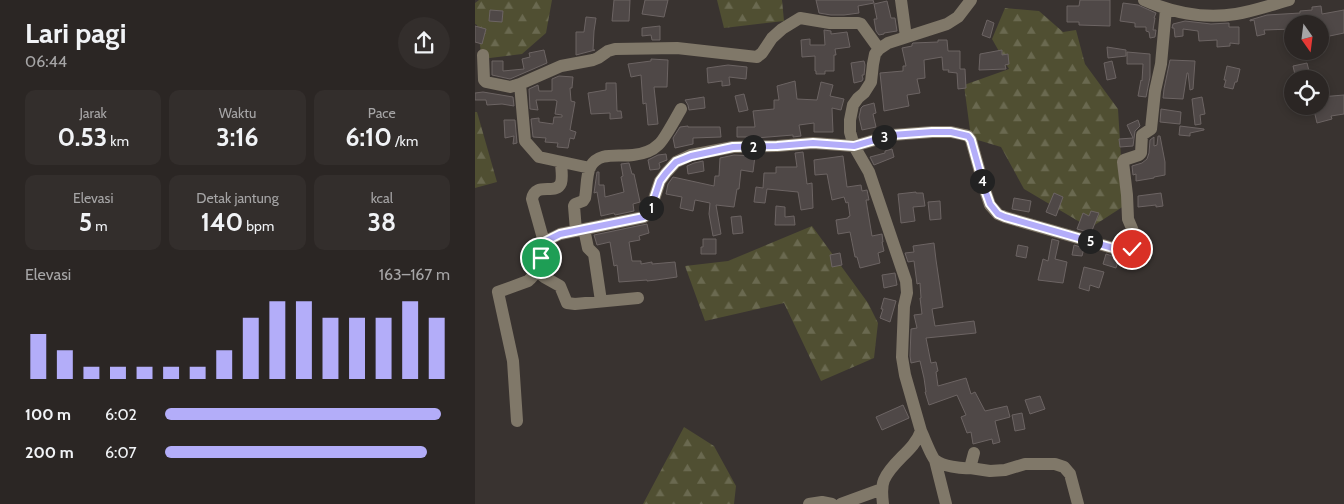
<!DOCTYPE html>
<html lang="id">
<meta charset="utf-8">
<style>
body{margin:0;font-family:Cabin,sans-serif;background:#332e2c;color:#f1f3f6;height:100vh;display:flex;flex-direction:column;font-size:19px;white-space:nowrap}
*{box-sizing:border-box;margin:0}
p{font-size:16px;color:#a6a5a6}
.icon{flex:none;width:28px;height:28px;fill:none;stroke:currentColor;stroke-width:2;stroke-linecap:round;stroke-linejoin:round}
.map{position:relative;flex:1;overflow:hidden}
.details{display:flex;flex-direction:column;background:#2b2624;width:475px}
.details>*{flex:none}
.needle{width:32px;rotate:166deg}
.controls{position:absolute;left:809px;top:15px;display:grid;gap:10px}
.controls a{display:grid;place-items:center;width:45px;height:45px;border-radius:50%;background:#2b2624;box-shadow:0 2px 8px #0003,0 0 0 1px #474341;font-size:25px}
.pin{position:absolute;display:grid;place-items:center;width:42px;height:42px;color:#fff;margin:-21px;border:2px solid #fff;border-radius:50%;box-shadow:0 1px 5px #0007}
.km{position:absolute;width:25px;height:25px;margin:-12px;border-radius:50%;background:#222;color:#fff;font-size:14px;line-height:25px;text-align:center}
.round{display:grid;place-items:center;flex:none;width:52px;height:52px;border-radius:26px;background:#332e2c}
.summary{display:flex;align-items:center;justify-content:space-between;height:85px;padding:0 25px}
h1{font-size:28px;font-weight:700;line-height:38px}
.figures{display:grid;grid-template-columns:repeat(3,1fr);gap:8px;height:85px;padding:5px 25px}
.figures div{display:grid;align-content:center;border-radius:10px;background:#332e2c;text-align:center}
.figures b{font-size:25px;font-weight:700}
.figures small{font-size:14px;font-weight:400}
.figures p{font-size:14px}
.chart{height:140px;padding:10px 25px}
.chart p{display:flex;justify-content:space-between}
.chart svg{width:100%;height:90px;margin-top:5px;stroke:#b3adf9;stroke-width:6}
ul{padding:0 25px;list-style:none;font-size:16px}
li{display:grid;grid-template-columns:80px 60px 1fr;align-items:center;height:38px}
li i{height:12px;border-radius:6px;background:#b3adf9}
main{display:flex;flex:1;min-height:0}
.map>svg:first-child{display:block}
.forest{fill:url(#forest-firs)}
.building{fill:#4f4847;stroke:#6c6463}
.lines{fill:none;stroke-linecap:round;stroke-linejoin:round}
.minor{stroke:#807869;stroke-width:12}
.route-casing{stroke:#fff;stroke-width:10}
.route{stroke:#b3adf9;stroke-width:6}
</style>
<main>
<section class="details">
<div class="summary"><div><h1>Lari pagi</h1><p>06:44</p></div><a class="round"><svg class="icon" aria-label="share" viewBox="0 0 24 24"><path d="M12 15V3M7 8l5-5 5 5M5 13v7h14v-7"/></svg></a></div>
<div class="figures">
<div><p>Jarak</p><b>0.53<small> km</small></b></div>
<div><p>Waktu</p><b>3:16</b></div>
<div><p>Pace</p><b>6:10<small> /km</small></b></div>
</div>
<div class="figures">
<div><p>Elevasi</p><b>5<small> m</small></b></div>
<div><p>Detak jantung</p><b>140<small> bpm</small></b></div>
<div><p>kcal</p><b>38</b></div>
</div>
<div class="chart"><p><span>Elevasi</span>163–167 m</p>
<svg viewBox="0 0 160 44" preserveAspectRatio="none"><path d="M5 44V22M15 44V30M25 44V38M35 44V38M45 44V38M55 44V38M65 44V38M75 44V30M85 44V14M95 44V6M105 44V6M115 44V14M125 44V14M135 44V14M145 44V6M155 44V14"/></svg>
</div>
<ul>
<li><b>100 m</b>6:02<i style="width:97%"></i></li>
<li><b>200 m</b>6:07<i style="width:92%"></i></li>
</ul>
</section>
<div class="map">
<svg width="869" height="504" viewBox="0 0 869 504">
<defs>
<pattern id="forest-firs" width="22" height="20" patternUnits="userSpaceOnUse" patternTransform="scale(1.25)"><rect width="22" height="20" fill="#504f32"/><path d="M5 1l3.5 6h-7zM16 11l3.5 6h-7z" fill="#6a6950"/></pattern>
</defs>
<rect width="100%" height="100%" fill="#393330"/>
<!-- forest -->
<path class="forest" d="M4 0H77L71 33 47 54 7 59 2 25 0 24V3Z
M242 0H307L309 21 249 28Z
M530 8 564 11 588 32 601 30 610 64 643 109 649 206 615 228 549 189 526 147 496 138 489 85 534 69 517 39Z
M0 112H2L22 182 0 188Z
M337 226 393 303 403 323 399 358 346 381 309 303 230 321 210 266 253 261Z
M209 427 239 446 261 486 259 504H168Z"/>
<!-- building -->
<path class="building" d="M139 0H155L154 21H137Z
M170 0H193L189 17 167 14Z
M341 0H398L399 3 383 6 384 13 369 15H356L344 13Z
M605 0H635V26L604 25V22H592V6H604Z
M412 1 416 18H420L422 31 409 33V34L404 35 401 31 399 19H402L399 4Z
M648 3 663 5 681 13 679 18H680L678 30H681L680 37 675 38 674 32 671 31V27H660V23L645 21Z
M846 6 847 14 869 10V33L845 38V24H818V29L789 30 790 34 782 36 779 20 775 21V20L792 15 825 13V11L837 10V7Z
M15 10 28 11 27 22 14 21Z
M111 17 121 18 119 31 118 50H120L101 55V32H109Z
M512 20 519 23 515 38 507 35Z
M710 21 736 24 754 23V27H764V44L755 43V46L742 47V40L724 41 723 31 708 29V36L700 37 699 28H697L698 24Z
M0 26 11 29 7 44 0 42Z
M185 26V40H177L176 35 167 36V28Z
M349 30 356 31V34L372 32 375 47 360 49 361 55H359V71H350V74H341V71H340V56L327 57 326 40 335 39V45H350Z
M463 40H472L473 51H485V69H490L491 88 483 89 482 73 473 72 474 70H468L467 57 449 60 450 78 442 79 445 93 432 95 434 106 409 111 405 73 428 71V66H431L427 48 437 46V44L438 43 463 42Z
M632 47 651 50V56L633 58Z
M69 50 72 63 35 79 17 75V61H28V71L49 69 47 59 55 57 54 53Z
M527 50V55L533 54 534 64 530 65 531 69 504 70 505 54Z
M652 52 675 54V77L671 97 663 96 666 80 667 81 668 64H652Z
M176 59 193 60 192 87H179L183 124 173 125 171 103 168 104 166 75 156 77 153 64 176 61Z
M695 60 720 61 718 89 715 90 713 73H712L708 99 688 98 689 89Z
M389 61 390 65 389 75H387L388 79 387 81 379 83 376 63Z
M637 61 641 78 632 80 629 63Z
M832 63 836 79H821L818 66Z
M253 65 272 67 271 79 254 77 255 85 247 86V81L233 83 232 68Z
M752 66 765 69 762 82H760L758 89 749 87 751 80H749Z
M84 76 98 77 97 88H95L96 101 100 102 95 130 101 132 99 139 95 138 93 148 82 147 83 143 70 142 71 138 58 137 56 119 64 118V122L78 124 79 117H87V115L80 114 82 101 80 100H61L63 110 55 109 54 89 63 85 64 91H77V79Z
M320 81 322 99 342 100 346 82 358 85 355 96 369 99 366 110 357 108 358 132H339V123L324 125 326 136 318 137V135L281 138V137H262V127H280L278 111 299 109V100H304L302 86Z
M131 83H141L142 111H146L147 118 135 119V113L116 114 113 93 131 90Z
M8 92 38 97 39 106 27 104 12 105 11 100H0V93Z
M269 94 273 110 264 112 260 96Z
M869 95V114L856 116 857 119 842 123 838 106H845V97Z
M229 97 230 108 214 110 213 105 210 100Z
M727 97 730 114 725 115 726 124 720 125 717 99Z
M399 103 401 113 398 114 401 127 387 130 384 117 386 108 388 106Z
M686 109 706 112 705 124 685 122Z
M29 120H40L42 143 38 144 39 136 30 138Z
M663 120 665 126 660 131 658 146 645 147 644 139 658 138 652 125Z
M213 126V127H245L246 137 218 138V144L200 148 198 138 205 127Z
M705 126 729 129V130L715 133V136L704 135Z
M683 136H685L690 162V175L679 177V178L661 181V174L658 175 657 166 667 163 672 159 674 153 675 140 679 137V146L682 145Z
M417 149 419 157 399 165 395 157 410 153V151Z
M328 152 332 184 337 183 338 208 326 210 323 192 292 189 290 203 279 202 281 187 288 188 289 173H301V167H322L320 153Z
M191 154 192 160 184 163 185 167 184 169 175 170 173 160 183 155Z
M259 155 280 156 278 172 266 170 264 189H262L259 207 241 205 246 234 238 236 234 214 235 203 220 200 218 211 205 208 207 197 191 194 193 184 198 177 239 186 240 176H244L245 158Z
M368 156 372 187 386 185 387 191 392 190 394 200H391L397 236 407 234 408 242H407L409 251 403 253 405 263 385 268 382 257H380L375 232 363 234 361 220 373 218V217L375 216 373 202 371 203 369 197 357 200 352 174 340 175 339 160Z
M228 161 229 171 213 174 212 166 219 163Z
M154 163 157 174H159L165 202 158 204 159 211 140 215 139 213 126 216 122 192 119 193 122 172H124V185H129L130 197 149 192 146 177 148 176 146 164Z
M441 192V193H448L450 206 438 207 440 221 426 223 423 194Z
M579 193 588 197 581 216 571 212Z
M686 193 688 206 681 207V205L663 207V196Z
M539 198 556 201 554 212 537 209Z
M465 201 466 219 455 220 453 202Z
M301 206 310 207V217L319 216 320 225H300Z
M616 211 624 213 616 233 602 229 608 213 614 216Z
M266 216 268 233 258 234 256 217Z
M172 224 174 233 164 236 165 240 154 242 157 261H166V264L177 262V264L200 262 202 277 181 280 172 281V280L144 282 142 265 139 266 135 242 122 245 119 235Z
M228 239H241V254H226V247H228Z
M577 239 584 241 580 259 592 262 588 283 563 280 568 259 573 261Z
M459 243 461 260 468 307 457 309 460 326 499 321 501 333 451 338 456 363 461 362 463 371 461 372 463 386 491 378 496 394 500 392 510 411 532 406 535 417 520 421 525 442 518 444 517 439 498 444 496 432 492 433 486 417 491 415 482 395 454 405 450 392H451L449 378 445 361 436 363 435 356 436 329 442 328 439 315 447 314 445 298H446L445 283 442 284 439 261 433 262 430 253 439 252 438 246Z
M543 245 553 247 551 258 541 256Z
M599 245 609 248 607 256 597 255Z
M365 253 367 265 357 267 355 255Z
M631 254 644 258 641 268 628 264Z
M609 267 629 272 624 288 615 285 614 291 604 288Z
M420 273 422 285 409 288 407 275Z
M409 298 421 301 415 322 405 318 408 309H406Z
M565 396 570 409 555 414 550 400Z
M428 405 434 418 407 430 401 417Z
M547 413 550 429 540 431 537 415Z"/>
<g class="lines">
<!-- minor -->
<path class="minor" d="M426 0 431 37
M669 0C698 13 729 19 761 14 779 11 796 5 814 0
M8 55 9 80 11 82 35 87 45 84 86 66 118 60 123 58 133 51 140 49 202 48 282 57 287 53 297 38 307 29 325 18 355 23H383L386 24 404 49
M45 84 50 141 64 157 115 168
M109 229 113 248 119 254 126 301
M101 231 99 206 100 204 108 201 110 198C112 188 111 176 115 167 124 151 143 157 158 155 167 154 177 151 183 145 188 142 202 116 206 109
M69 242 57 199C60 181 81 196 86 183 88 177 86 168 86 162
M62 271 69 277 85 286 92 303 100 304 163 298
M42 421 38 361 23 292 53 281C64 272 67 261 64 248L69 242 85 234 169 217 175 211 185 181 191 173 201 162 216 155 258 147 302 146 338 143 379 146 417 135 457 132H476L490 135 493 136 496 140 510 190 515 205 523 214 530 217 645 250 650 251 657 249 660 246 661 238 653 219 652 195 648 162 649 160 664 155 666 153 667 135 676 129 680 91 686 64 691 9
M446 431C449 437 456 456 460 460 467 466 487 469 495 468L499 453
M460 460 471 504
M495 468 515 471 530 470 550 464H580L589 467 595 474 603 504
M334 504 347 502 357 504
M366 504 407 489
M408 504C407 496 406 487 409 480 417 461 439 451 446 431L430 375 427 357 429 306 432 293 431 281 394 172 379 146 375 132V120L378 105 383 98 389 93 396 82 398 64 400 54 404 49 413 43 472 24 483 17 496 0"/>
</g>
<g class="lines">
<defs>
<path id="route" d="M66 258 64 248 69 242 85 234 169 217 175 211 185 181 191 173 201 162 216 156 258 147 302 146 338 143 379 146 417 135 457 132H476L493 136 496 140 510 190 515 204 523 214 530 217 645 250 650 251 657 249"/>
</defs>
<!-- route casing -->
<use href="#route" class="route-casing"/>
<!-- route -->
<use href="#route" class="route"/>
</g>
</svg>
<div class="controls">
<a><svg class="needle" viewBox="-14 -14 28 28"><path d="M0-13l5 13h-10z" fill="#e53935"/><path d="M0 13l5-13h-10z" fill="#a6a5a6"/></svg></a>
<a><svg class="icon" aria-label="locate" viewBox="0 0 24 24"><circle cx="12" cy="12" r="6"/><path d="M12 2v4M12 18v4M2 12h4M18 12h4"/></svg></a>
</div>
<div class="pin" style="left:66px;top:258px;background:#1e9e55"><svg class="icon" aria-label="arrive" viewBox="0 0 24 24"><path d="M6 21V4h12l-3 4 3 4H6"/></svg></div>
<div class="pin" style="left:657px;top:249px;background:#d93025"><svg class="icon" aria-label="check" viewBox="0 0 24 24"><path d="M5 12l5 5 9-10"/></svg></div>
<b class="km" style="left:176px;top:208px">1</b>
<b class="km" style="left:278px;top:147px">2</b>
<b class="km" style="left:409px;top:137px">3</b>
<b class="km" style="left:507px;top:181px">4</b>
<b class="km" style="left:615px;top:241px">5</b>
</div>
</main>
